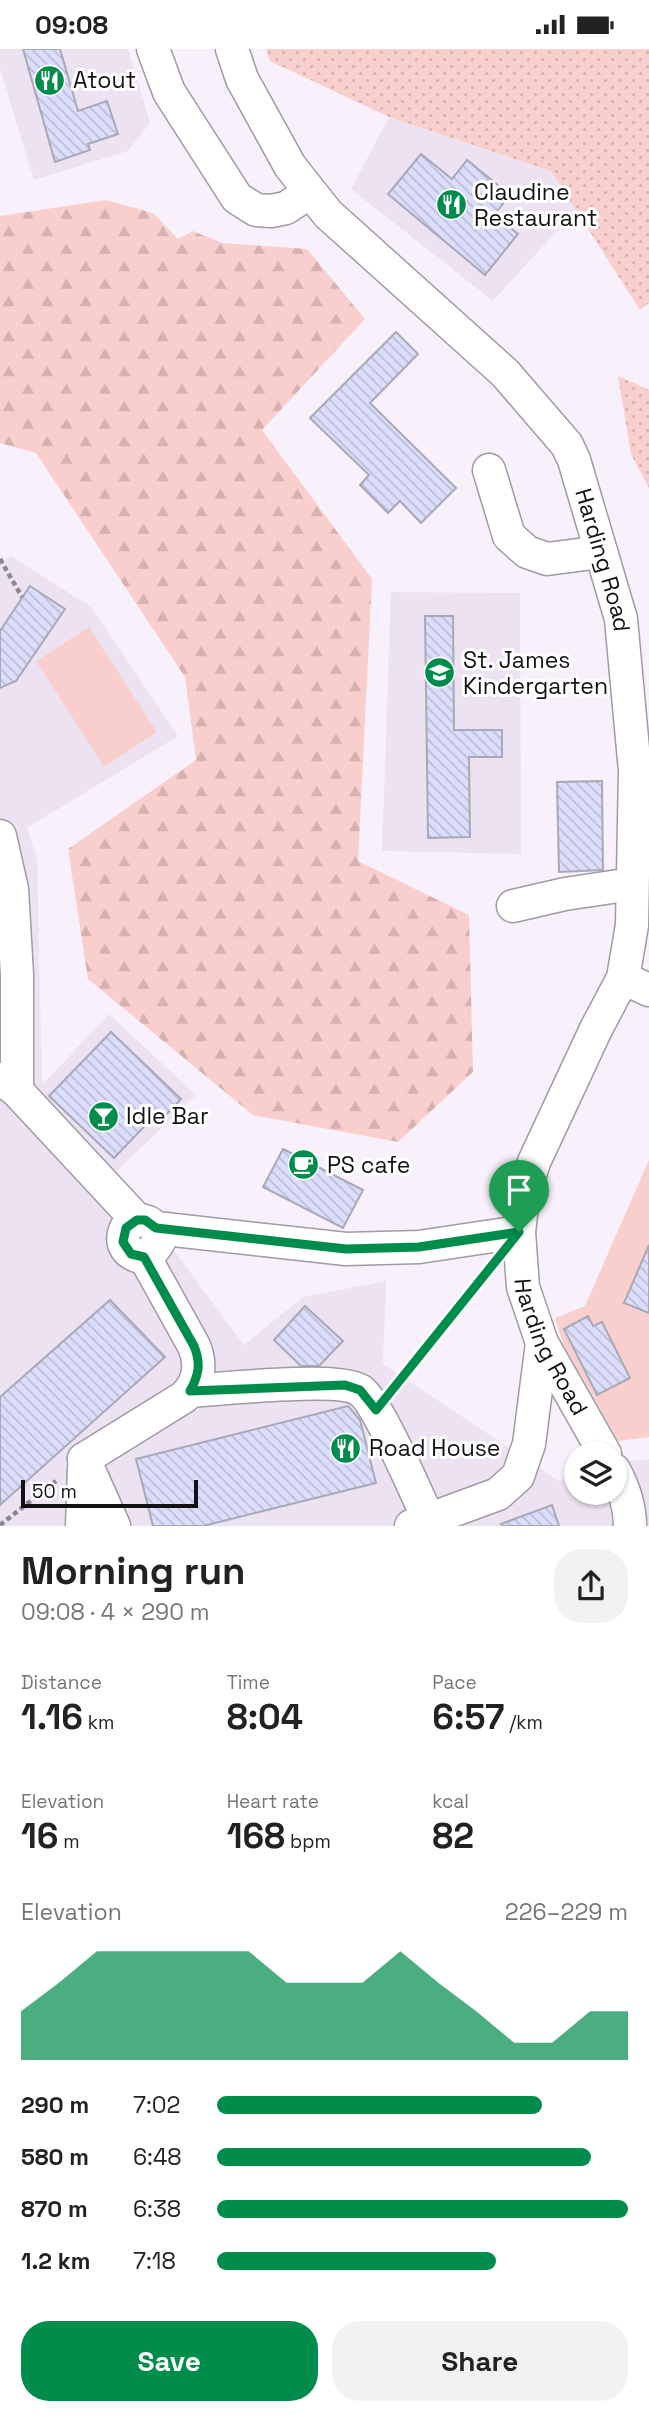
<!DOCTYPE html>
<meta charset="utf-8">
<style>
body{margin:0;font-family:"Space Grotesk",sans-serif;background:#f2f2f2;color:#222;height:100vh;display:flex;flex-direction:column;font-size:26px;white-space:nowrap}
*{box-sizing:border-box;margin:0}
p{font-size:23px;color:#767676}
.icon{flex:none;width:38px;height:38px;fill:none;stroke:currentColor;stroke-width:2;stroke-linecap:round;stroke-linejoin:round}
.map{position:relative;height:1477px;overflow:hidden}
.panel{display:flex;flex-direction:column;background:#fff;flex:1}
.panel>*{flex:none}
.controls{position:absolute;left:564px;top:1393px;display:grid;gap:14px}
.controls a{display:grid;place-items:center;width:63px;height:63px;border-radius:50%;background:#fff;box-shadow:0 2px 5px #0004;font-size:35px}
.scale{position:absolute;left:21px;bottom:18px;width:177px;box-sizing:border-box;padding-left:7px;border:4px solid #131114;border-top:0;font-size:19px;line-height:24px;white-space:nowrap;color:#131114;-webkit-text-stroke:5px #fff;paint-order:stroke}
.pin{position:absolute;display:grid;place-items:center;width:60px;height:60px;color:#fff;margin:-72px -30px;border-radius:50% 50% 50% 0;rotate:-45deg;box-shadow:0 0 7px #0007}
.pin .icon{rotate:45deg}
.round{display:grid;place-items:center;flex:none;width:74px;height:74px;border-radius:28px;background:#f2f2f2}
.headline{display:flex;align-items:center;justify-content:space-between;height:119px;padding:0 21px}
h1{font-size:38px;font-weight:700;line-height:52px}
.stats{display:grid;grid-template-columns:repeat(3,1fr);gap:10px;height:119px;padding:7px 21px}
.stats div{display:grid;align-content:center}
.stats b{font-size:35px;font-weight:700}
.stats small{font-size:19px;font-weight:400}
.stats p{font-size:19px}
.chart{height:196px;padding:14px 21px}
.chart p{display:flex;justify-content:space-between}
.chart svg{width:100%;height:126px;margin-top:7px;fill:#008d4b;opacity:.7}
.cta{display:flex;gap:14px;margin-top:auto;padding:14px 21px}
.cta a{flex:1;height:80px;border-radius:28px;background:#008d4b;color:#fff;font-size:28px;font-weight:700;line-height:80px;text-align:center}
.cta a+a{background:#f2f2f2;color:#222}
ul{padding:0 21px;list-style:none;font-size:23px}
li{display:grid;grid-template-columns:112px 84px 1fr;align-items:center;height:52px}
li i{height:18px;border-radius:9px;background:#008d4b}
.status{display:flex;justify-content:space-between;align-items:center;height:49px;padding:0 35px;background:#fff;direction:ltr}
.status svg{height:19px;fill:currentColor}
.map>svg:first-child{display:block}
.built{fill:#ede2f2}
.grass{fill:url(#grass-dots)}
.forest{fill:url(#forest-firs)}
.green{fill:#f9cfce}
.building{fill:url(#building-back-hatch);stroke:#a8a9b4;stroke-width:2}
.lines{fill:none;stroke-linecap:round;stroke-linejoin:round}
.minor-casing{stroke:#a09aa4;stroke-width:35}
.path{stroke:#8c878f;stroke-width:4.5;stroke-dasharray:5 3.5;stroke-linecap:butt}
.minor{stroke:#fff;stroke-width:32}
.route-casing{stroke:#fff;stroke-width:14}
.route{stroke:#008d4b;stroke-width:9}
.labels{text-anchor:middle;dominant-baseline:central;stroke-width:6;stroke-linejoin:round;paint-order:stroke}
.poi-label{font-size:23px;fill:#131114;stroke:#fff;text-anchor:start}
.street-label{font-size:23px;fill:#131114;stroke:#fff}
</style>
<div class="status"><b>09:08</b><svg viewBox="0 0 49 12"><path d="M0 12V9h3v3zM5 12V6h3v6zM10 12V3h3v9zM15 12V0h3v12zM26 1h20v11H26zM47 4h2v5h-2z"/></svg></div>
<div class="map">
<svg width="649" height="1477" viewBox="0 0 649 1477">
<defs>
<pattern id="grass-dots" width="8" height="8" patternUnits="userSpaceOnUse" patternTransform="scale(1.75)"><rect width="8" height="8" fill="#f9cfce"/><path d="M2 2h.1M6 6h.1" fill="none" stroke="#d5b1b0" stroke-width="1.8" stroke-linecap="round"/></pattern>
<pattern id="forest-firs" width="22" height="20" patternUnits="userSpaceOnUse" patternTransform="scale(1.75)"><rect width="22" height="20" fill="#f9cfce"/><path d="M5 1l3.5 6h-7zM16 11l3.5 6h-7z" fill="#d5b1b0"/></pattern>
<pattern id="building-back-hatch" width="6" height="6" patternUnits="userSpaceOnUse" patternTransform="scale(1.75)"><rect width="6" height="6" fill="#dbddfc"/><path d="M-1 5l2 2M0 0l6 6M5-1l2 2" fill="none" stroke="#bbbdd7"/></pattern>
</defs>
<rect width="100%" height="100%" fill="#f8f1fc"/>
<!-- built -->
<path class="built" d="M0 0H128L150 74 128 102 34 131 0 20Z
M389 68 551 122 576 161 493 252 351 140Z
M11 507 91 558 178 687 27 779 37 810 42 1036 109 965 196 1046 116 1123 244 1296 303 1248 386 1232 383 1315 559 1432 576 1425V1444H614V1414L649 1410V1477H0V513Z
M391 543 520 544 521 805 382 802Z"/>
<!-- grass -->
<path class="grass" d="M266 0H649V254L640 261 551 122 389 68 270 12Z
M618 327 649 341V439L631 405Z"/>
<!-- forest -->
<path class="forest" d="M106 151 153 164 178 190 193 182 222 194 307 200 365 270 262 381 372 530 358 812 469 866 473 1023 398 1093 253 1066 88 930 68 800 196 711 185 628 36 404 0 394V167Z"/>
<!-- green -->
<path class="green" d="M89 578 157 683 104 718 36 612Z
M649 1111V1388L618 1392 563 1295 555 1269 585 1257Z"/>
<!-- building -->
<path class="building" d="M23 0H60L78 62 107 52 118 85 88 95 90 101 55 113Z
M421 105 452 130 467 111 510 146 494 166 518 185 485 226 388 145Z
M396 283 418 305 370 354 456 439 421 474 400 452 388 464 360 436 369 426 310 369Z
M30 537 65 560 16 632 0 639V582Z
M425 567H453L454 681H502V708H469L470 788 428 789Z
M602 732 603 821 559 823 557 733Z
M111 983 181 1050 165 1067 159 1062 114 1109 49 1047Z
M283 1100 363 1141 343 1179 263 1138Z
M649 1196V1264L624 1254Z
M110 1251 165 1308 0 1456V1348Z
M305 1257 343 1292 319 1317H301L274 1291Z
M588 1267 593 1277 602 1273 630 1329 597 1346 564 1280Z
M348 1357 360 1371 376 1434 203 1477H153L136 1410Z
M552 1456 559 1477H502L501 1475Z"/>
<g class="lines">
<defs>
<g id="minor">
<path d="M153 0 169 43 237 149 256 161 271 162 286 159 310 143"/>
<path id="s1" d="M232 0 242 30 290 117 328 165 505 324 567 396 574 411 621 570 635 722 632 876 623 929 596 980 534 1113 523 1149 519 1183 523 1238 542 1294 605 1405"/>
<path d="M489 421 509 487 527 503 547 510 601 503"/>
<path d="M0 787 12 840 17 926V1042"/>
<path d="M513 857 565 845 632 835"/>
<path d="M623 929 649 941"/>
<path d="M1 1030 17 1042 137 1171"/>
<path d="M156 1179 159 1193 151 1204 137 1207C124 1202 120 1192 126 1179 136 1168 146 1169 156 1179L346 1200 419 1198 519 1183"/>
<path d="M190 1342C220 1340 341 1327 361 1342 379 1356 416 1444 428 1469"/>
<path d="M84 1410 184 1348C199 1334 202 1316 194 1297L144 1207"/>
<path d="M84 1410 114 1477"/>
<path d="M614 1421C624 1439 630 1457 630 1477"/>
<path d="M82 1477 84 1418"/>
<path d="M411 1477 498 1445 518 1427 529 1395 542 1294"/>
</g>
</defs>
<!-- minor casing -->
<use href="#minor" class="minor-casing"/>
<!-- path -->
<path class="path" d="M0 510 22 548
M392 1340 494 1213
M0 1476 56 1432"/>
<!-- minor -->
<use href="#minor" class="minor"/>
</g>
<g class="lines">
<defs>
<path id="route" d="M137 1171H145L156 1179 346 1200 419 1198 519 1183 376 1361 360 1341 345 1336 190 1342C199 1326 201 1314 194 1297L144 1208 131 1205 123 1193 126 1179Z"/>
</defs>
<!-- route casing -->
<use href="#route" class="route-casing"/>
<!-- route -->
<use href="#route" class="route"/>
</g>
<!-- icons -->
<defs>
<symbol id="restaurant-disc" viewBox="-11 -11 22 22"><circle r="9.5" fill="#008d4b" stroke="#fff"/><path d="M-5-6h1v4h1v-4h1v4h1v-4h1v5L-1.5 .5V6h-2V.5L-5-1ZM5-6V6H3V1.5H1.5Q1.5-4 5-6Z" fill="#fff"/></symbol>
<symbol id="school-disc" viewBox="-11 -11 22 22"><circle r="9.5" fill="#008d4b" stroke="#fff"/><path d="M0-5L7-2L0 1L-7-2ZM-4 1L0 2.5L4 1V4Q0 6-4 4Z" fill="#fff"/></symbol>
<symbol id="bar-disc" viewBox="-11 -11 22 22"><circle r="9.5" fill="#008d4b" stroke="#fff"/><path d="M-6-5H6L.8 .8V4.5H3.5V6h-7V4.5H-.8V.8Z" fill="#fff"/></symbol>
<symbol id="cafe-disc" viewBox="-11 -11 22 22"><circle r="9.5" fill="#008d4b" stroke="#fff"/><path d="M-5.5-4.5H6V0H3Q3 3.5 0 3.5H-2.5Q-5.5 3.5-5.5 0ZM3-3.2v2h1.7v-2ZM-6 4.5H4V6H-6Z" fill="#fff"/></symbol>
</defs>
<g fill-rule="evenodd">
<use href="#restaurant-disc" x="32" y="14" width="35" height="35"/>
<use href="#restaurant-disc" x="434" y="138" width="35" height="35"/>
<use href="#school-disc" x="422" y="606" width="35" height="35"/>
<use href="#bar-disc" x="86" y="1050" width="35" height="35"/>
<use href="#cafe-disc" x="286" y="1098" width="35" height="35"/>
<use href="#restaurant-disc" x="328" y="1382" width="35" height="35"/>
</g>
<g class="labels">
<!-- poi labels -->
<g class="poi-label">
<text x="73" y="31">Atout</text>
<text x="474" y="143">Claudine<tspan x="474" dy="26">Restaurant</tspan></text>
<text x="463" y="611">St. James<tspan x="463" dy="26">Kindergarten</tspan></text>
<text x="126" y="1067">Idle Bar</text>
<text x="327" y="1116">PS cafe</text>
<text x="369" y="1399">Road House</text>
</g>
<!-- street labels -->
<g class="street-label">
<text stroke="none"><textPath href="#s1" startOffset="646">Harding Road</textPath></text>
<text stroke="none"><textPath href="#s1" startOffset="1465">Harding Road</textPath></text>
</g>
</g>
</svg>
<div class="controls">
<a><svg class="icon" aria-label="layers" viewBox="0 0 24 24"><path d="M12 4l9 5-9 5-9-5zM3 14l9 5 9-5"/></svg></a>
</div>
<div class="scale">50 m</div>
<div class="pin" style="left:519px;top:1183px;background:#1e9e55"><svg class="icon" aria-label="arrive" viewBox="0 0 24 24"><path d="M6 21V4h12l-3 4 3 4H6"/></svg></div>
</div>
<section class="panel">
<div class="headline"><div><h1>Morning run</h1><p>09:08 · 4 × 290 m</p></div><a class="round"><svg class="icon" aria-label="share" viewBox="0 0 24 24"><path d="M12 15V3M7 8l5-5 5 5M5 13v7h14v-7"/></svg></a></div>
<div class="stats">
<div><p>Distance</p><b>1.16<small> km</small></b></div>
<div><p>Time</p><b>8:04</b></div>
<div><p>Pace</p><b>6:57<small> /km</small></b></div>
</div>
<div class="stats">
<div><p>Elevation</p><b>16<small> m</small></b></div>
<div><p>Heart rate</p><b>168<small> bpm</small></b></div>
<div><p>kcal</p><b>82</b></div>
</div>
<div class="chart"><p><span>Elevation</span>226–229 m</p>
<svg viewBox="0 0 160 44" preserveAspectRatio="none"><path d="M0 44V27L10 17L20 6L30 6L40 6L50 6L60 6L70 17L80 17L90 17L100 6L110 17L120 27L130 38L140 38L150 27L160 27V44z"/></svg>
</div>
<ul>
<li><b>290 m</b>7:02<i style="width:79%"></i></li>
<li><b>580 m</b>6:48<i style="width:91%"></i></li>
<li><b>870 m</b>6:38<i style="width:100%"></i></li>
<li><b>1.2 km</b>7:18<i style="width:68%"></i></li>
</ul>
<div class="cta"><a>Save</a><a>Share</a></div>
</section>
